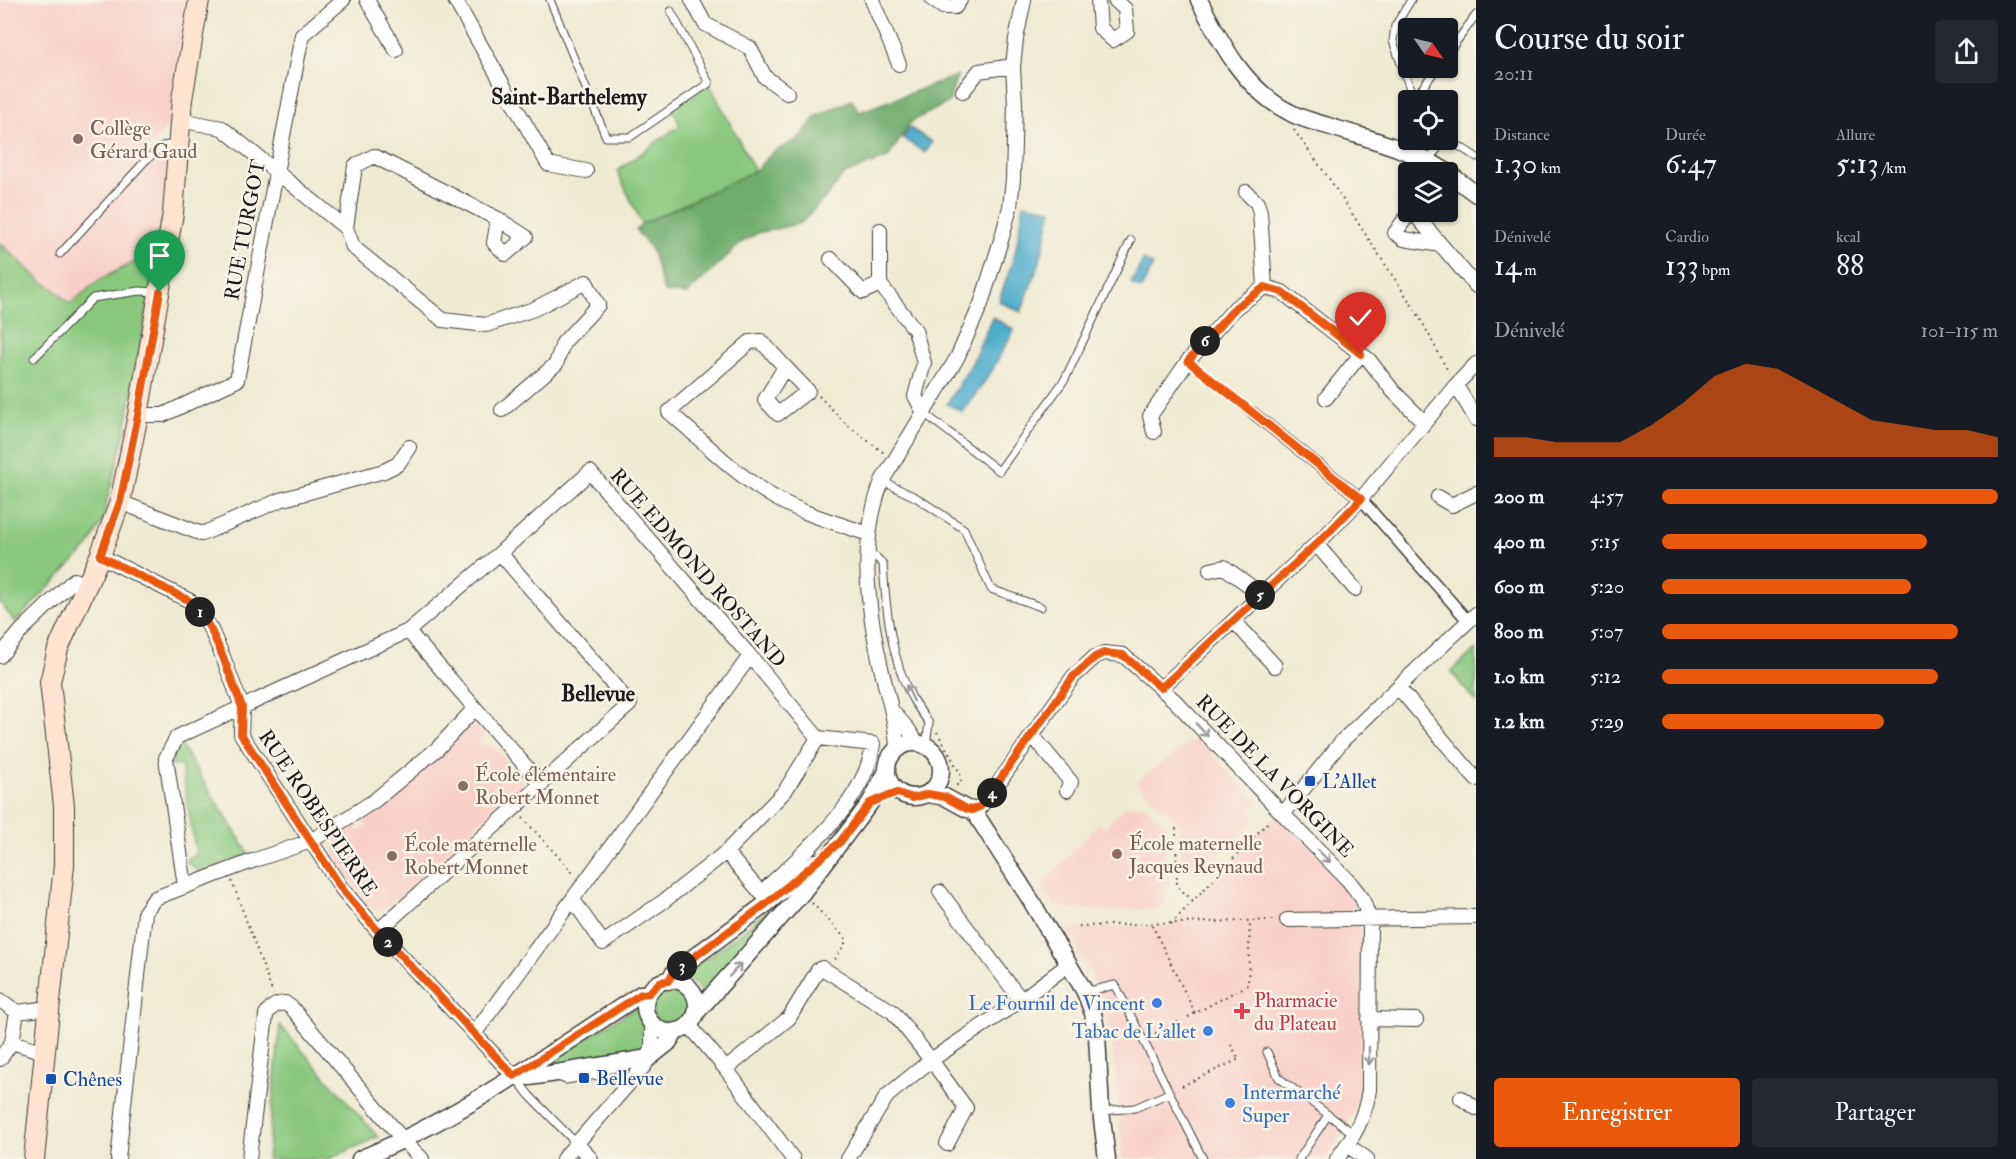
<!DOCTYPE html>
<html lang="fr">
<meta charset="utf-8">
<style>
body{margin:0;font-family:"IM FELL Double Pica",serif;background:#242831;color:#f1f3f6;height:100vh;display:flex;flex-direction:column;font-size:22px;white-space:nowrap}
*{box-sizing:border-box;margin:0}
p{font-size:20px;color:#9ea1a6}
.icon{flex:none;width:33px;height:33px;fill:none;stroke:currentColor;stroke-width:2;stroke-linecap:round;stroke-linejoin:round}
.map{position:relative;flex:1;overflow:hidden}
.panel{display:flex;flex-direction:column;background:#171b24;width:540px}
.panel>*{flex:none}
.needle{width:39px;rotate:124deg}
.controls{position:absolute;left:1398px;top:18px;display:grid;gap:12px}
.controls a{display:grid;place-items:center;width:60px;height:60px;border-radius:6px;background:#171b24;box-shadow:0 2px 4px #0004;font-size:30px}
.pin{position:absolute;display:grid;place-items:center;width:51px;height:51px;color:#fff;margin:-62px -26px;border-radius:50% 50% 50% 0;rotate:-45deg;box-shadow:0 0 6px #0007}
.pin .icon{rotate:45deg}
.km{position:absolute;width:30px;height:30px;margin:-15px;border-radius:50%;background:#222;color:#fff;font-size:16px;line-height:30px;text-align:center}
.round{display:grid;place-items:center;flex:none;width:63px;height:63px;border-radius:6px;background:#242831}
.head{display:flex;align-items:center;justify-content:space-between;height:102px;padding:0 18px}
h1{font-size:33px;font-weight:600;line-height:45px}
.metrics{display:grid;grid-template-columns:repeat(3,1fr);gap:9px;height:102px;padding:6px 18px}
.metrics div{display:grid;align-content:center}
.metrics b{font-size:30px;font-weight:600}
.metrics small{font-size:16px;font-weight:400}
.metrics p{font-size:16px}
.chart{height:168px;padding:12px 18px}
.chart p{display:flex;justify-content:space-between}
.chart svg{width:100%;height:108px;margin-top:6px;fill:#ea580c;opacity:.7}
.button{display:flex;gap:12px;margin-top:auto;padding:12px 18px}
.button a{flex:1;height:69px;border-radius:6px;background:#ea580c;color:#fff;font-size:24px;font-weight:600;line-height:69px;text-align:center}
.button a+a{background:#242831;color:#f1f3f6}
ul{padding:0 18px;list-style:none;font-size:20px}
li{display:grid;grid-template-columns:96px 72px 1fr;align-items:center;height:45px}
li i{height:15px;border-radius:8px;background:#ea580c}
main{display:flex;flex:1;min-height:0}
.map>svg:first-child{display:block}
.built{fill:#f7d1c9}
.green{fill:#89c77d;stroke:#52724c;stroke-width:1.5}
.forest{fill:#6eac6c;stroke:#456444;stroke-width:1.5}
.water{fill:#4dadcc;stroke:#346474;stroke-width:1.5}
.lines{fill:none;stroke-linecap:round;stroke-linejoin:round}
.service-casing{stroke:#3c3b37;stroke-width:9}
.pedestrian-casing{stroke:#3c3b37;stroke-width:13}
.minor-casing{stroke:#3c3b37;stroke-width:16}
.tertiary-casing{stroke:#3c3b37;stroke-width:19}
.secondary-casing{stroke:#3c3b37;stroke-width:22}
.path{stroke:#3c3b37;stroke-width:2;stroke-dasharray:1.5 4.5;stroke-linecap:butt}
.service{stroke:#fff;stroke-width:7}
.pedestrian{stroke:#fff;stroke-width:10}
.minor{stroke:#fff;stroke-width:14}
.tertiary{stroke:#fff;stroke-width:16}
.secondary{stroke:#fde4d1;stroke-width:20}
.oneway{stroke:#999}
.route-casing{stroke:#fff;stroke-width:12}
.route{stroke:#ea580c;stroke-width:8}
.education-dot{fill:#8d6e63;stroke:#f7f3e8;stroke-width:2}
.transit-dot{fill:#1a4fb4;stroke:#f7f3e8;stroke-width:2}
.shop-dot{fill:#3f7fe0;stroke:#f7f3e8;stroke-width:2}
.health-dot{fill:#e0444e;stroke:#f7f3e8;stroke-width:2}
.labels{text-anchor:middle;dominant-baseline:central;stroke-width:5;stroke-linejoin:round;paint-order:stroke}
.education-label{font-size:20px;fill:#785e54;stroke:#f7f3e8;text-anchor:start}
.street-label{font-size:20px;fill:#1c1c1c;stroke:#f7f3e8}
.transit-label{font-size:20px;fill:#164399;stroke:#f7f3e8;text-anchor:start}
.health-label{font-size:20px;fill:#be3a42;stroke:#f7f3e8;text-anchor:start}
.shop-label{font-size:20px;fill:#366cbe;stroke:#f7f3e8;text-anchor:end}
.quarter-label{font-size:22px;font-weight:bold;fill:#1c1c1c;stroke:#f7f3e8}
</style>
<main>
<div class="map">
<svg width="1476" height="1159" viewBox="0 0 1476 1159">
<rect width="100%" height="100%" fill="#f7f3e8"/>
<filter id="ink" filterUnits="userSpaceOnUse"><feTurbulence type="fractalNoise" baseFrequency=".0167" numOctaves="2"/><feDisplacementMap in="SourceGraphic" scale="12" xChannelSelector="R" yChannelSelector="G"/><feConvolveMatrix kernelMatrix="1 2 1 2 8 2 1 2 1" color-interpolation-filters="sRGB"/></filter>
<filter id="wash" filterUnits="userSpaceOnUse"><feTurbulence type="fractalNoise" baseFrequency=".008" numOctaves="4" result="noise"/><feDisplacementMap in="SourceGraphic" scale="24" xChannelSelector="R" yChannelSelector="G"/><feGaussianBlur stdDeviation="1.35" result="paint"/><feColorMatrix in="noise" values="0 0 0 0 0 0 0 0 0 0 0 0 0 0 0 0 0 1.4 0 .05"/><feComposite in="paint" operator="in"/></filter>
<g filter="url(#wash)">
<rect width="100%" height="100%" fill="#efead3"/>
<!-- built -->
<path class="built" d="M0 0H188L175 72 171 123 143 154 153 164 162 158 168 161 169 165 158 246 133 263 99 280 70 304 54 289 41 281 0 243Z
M469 725 475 726 482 732 484 735 480 742 483 746 491 744 497 750 522 780V788L480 822 386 908 375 910 367 903 337 862 332 850 334 838 343 829 351 827 360 831 367 826 363 820 366 815 450 746Z
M1196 738 1258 802 1249 812 1255 818 1245 829 1241 826 1239 829 1242 832 1219 855 1215 851 1208 857 1209 865H1201L1195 871 1189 866H1181V826L1136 782Z
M1126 805H1145L1154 814V817H1158L1166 825 1168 847H1164V860L1169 861 1170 889 1164 890V904L1160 905V909L1073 910 1053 904 1042 885 1099 823 1104 828Z
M1276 815 1344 880 1351 893 1361 940 1362 1079 1358 1102 1352 1116 1326 1159H1122L1115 1067 1110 1032 1100 997 1091 974 1066 928 1171 926Z"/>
<!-- green -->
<path class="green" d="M709 83 755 171 642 224 617 171 680 125 672 108Z
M0 243 41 281 54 289 70 304 99 280 133 263 158 246 125 432 101 524 89 546 15 622 0 603Z
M1476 649V702L1451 672Z
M180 744 249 854 205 871H199L187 862V858L196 855 181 765 171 766 174 751Z
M791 890 796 894 704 997 697 986 682 976 744 930Z
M651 1006a19 19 0 1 1 38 0a19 19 0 1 1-38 0Z
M636 1007C651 1015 647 1038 646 1052L553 1069 548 1061Z
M280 1025 378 1137 329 1159H267Z"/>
<!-- forest -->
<path class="forest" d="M957 76 949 102 911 122 888 158 844 174 834 188 801 223 758 233 742 242 687 294 664 292 651 249 636 230 642 224 755 171 773 152 800 138 815 117 852 100 859 112Z"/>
<!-- water -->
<path class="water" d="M910 128 932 142 925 153 903 138Z
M1024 204 1052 209 1040 261 1021 312 999 301 1015 253Z
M1143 260 1153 265 1141 289 1131 284Z
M992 317 1014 330 991 372 963 412 947 404 972 363Z"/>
</g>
<g filter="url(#ink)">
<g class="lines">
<defs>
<path id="service" d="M550 0 606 137H630L709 83 671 11
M1411 0 1395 26 1393 41 1414 100
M1448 53 1476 15
M1414 99 1437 68
M1448 139 1476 157
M1428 161 1444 140
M60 254 146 160 163 146 176 144
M34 358 93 298 139 291 157 292
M1188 361 1253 413
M924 413 999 471 1065 379 1131 240
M882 481 917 498 964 529 991 589 1041 607
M867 554 876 557 883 564C886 610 891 660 913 700 918 708 924 716 929 723L926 746
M1085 992 1115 985 1117 988 1203 1159
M1267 1052 1279 1078 1354 1134
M558 1077 566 1080 598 1075 605 1067
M516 1078 529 1095 577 1144
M1102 1111 1135 1108 1169 1093
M1299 1159 1328 1115"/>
<path id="pedestrian" d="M1253 413 1361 499 1468 621"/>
<path id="minor" d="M367 0 396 50
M455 0 548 164 586 171
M692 0 705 24 750 48 765 77 787 93
M872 0 899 64
M933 0 943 7H955L960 0
M1098 0 1100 28 1113 40 1127 31 1125 9 1115 0
M963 91 979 71 1013 66
M180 120 222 128 346 228 355 166 374 156 498 219 526 237 506 254 494 243 498 219
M1246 192 1257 203 1260 212 1265 287
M1410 212 1395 233 1404 239 1441 245
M1413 212 1476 286
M346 228 353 247 443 320 486 325 534 309 586 282 598 305 563 343 556 364 502 410
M880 230V284L915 330 924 363 915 396 924 413
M831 259 863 292 880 284
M785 367 808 391 778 414 765 400 785 367 761 341 750 342 669 412C702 440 739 478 777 499 806 515 837 523 868 534
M1456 385 1476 419
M1326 398 1361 354
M138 415H163L237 380 302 35 343 0
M1154 432 1150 416 1188 361 1236 307 1265 287 1282 292 1369 360 1393 391 1424 422
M1438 497 1452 505 1476 493
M120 502 202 534 280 500 384 471 398 464 409 447
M1316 544 1355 589
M100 556 190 601 196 606 211 630 223 657 242 707 241 734 342 889 378 931 514 1076
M1210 570 1224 567 1261 594
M1234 621 1275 666
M408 631 542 785
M0 656 22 630 74 580 86 585
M1398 687 1476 779
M1161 688 1327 534 1361 499 1456 385 1476 364
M892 711 908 729 917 743
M1032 735 1071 782 1067 790
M897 749C896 718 885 689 879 658 866 599 860 539 882 481L957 358 981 304 1002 237 1010 207 1013 179 1015 104 1013 66 1016 39 1024 0
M973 810 981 806 993 791 1073 677 1095 657 1104 653 1123 655 1175 701 1279 810 1348 880 1362 898 1370 920 1369 1090C1365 1118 1354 1136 1337 1159
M1283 814 1343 740 1398 687 1476 614
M726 852 761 893C802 854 866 803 873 744L818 738
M185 886 166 758 177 737 408 631 500 553 590 472 750 656 818 738
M940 892 1021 1000
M573 900 603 943 664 901 726 852 785 791 818 738
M1287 920 1476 917
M378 931 630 704 500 553
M0 1000 17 1012
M1369 1019 1416 1020
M689 1025 726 1069 793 1159
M474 1034 750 656
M44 1052 12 1042 17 1012 49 1008
M0 1059 12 1042
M726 1069 789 1018 818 970 822 968 893 1012 931 1060 966 1108 947 1144
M1461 1098 1476 1108
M577 1144 591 1159
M1347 1145 1367 1159
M118 1159 145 912 155 898 255 860 311 841 374 801 437 749 474 709
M249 1159 266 1015C271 1007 275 1004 285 1003L292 1008 404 1141 422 1159
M563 1159 645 1065 652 1049V1023
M848 1159 887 1096 931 1060 1021 1000 1069 964"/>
<path id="tertiary" d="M1199 0C1221 43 1244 89 1289 112 1301 119 1315 122 1328 126 1369 139 1411 149 1447 172
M1448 173 1476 194
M887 770a27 27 0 1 1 54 0a27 27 0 1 1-54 0Z
M928 794 945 797 967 809 973 810 1030 899 1085 992 1093 1013 1097 1035 1101 1111 1107 1159
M645 1006a26 26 0 1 1 52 0a26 26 0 1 1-52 0Z
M668 981 675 971 766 904 816 862
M696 1013 802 893 870 803 887 771
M515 1076 529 1077 550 1074 649 1058 668 1043 676 1031
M360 1159C461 1117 550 1053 641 994L649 993"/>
<path id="secondary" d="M34 1159 64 865V806L50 682 58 649 100 556 120 502 138 415 173 213 182 99 199 0"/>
</defs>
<!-- service casing -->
<use href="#service" class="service-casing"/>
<!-- pedestrian casing -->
<use href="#pedestrian" class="pedestrian-casing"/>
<!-- minor casing -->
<use href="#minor" class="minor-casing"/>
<!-- tertiary casing -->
<use href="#tertiary" class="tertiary-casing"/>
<!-- secondary casing -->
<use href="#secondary" class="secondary-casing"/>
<!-- path -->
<path class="path" d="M1294 130 1330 180 1419 316 1449 373
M819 396 846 424 884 453
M937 732 960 773 961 781 955 787
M523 818 574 874
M1176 828 1177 886 1193 901
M232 881 273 994
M812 903 847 940 834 961
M1171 924 1270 820
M1152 925 1195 1013
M1079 926 1275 920
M1188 1017 1248 985 1250 921
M1150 1036 1182 1020
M1182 1086 1239 1059 1231 1045"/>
<!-- service -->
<use href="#service" class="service"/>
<!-- pedestrian -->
<use href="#pedestrian" class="pedestrian"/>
<!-- minor -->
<use href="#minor" class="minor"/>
<!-- tertiary -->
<use href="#tertiary" class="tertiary"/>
<!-- secondary -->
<use href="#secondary" class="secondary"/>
</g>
<!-- one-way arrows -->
<defs><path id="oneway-shaft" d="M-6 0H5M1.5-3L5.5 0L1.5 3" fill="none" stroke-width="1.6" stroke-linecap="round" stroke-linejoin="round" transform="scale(1.5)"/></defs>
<g class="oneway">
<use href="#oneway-shaft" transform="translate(910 693) rotate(-115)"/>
<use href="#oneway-shaft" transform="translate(1202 730) rotate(47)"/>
<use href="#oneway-shaft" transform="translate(1324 856) rotate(45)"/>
<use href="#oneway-shaft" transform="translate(735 970) rotate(-48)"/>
<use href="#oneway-shaft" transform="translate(1369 1056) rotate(90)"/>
</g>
</g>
<g class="lines" filter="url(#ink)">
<defs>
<path id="route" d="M160 292 138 415 120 502 100 556 190 601 196 606 211 630 223 657 242 707 241 734 342 889 378 931 514 1076 641 994 649 993 660 982 668 981 675 971 766 904 840 842 870 803 892 794 898 793 913 798 928 794 945 797 967 809 972 810 981 806 1073 677 1095 657 1104 653 1123 655 1161 688 1327 534 1361 499 1188 361 1236 307 1265 287 1282 292 1361 354"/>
</defs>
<!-- route casing -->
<use href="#route" class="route-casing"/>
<!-- route -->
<use href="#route" class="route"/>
</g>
<!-- markers -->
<g class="education-dot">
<circle cx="78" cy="139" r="6"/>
<circle cx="463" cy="786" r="6"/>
<circle cx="1117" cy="854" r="6"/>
<circle cx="392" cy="856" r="6"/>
</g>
<g class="transit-dot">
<rect x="1304" y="775" width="12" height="12" rx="3"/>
<rect x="578" y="1072" width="12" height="12" rx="3"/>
<rect x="45" y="1073" width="12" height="12" rx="3"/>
</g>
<g class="shop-dot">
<circle cx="1157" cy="1003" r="6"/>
<circle cx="1208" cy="1031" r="6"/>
<circle cx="1230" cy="1103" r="6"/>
</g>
<path class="health-dot" d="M1239 1002h6v6h6v6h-6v6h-6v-6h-6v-6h6z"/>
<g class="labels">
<!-- education labels -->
<g class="education-label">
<text x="90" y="128">Collège<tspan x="90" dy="23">Gérard Gaud</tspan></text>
<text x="475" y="774">École élémentaire<tspan x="475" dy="23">Robert Monnet</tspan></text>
<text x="1129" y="843">École maternelle<tspan x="1129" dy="23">Jacques Reynaud</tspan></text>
<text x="404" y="844">École maternelle<tspan x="404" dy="23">Robert Monnet</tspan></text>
</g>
<!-- street labels -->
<g class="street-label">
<text transform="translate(245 230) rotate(-79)">RUE TURGOT</text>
<text transform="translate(698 568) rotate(49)">RUE EDMOND ROSTAND</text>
<text transform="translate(1275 776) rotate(46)">RUE DE LA VORGINE</text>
<text transform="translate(318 813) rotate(56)">RUE ROBESPIERRE</text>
</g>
<!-- transit labels -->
<g class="transit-label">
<text x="1322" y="781">L'Allet</text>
<text x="596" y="1078">Bellevue</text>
<text x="63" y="1079">Chênes</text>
</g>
<!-- health labels -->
<g class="health-label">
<text x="1254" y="1000">Pharmacie<tspan x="1254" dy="23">du Plateau</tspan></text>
</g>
<!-- shop labels -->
<g class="shop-label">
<text x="1145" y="1003">Le Fournil de Vincent</text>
<text x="1196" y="1031">Tabac de L'allet</text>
<text x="1242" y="1092" text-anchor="start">Intermarché<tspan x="1242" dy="23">Super</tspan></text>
</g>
<!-- quarter labels -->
<g class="quarter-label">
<text x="569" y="97">Saint-Barthelemy</text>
<text x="598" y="694">Bellevue</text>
</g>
</g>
</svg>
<div class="controls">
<a><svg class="needle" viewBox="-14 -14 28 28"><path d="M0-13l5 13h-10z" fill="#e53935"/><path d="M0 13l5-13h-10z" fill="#9ea1a6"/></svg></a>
<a><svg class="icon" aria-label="locate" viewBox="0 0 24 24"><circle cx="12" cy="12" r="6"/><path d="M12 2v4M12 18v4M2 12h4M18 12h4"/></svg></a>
<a><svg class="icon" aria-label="layers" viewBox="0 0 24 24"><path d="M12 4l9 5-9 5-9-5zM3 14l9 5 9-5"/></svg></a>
</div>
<div class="pin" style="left:160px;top:292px;background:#1e9e55"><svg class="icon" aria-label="arrive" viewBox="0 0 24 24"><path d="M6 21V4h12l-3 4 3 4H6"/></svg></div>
<div class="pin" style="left:1361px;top:354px;background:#d93025"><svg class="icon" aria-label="check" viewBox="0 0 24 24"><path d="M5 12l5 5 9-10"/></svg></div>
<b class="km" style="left:200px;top:612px">1</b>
<b class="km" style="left:388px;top:942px">2</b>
<b class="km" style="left:682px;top:966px">3</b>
<b class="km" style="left:992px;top:793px">4</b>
<b class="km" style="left:1260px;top:595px">5</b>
<b class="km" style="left:1205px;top:341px">6</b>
</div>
<section class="panel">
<div class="head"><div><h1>Course du soir</h1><p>20:11</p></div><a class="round"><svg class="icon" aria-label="share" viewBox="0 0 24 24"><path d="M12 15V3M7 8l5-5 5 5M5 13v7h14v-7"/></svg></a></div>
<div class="metrics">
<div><p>Distance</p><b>1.30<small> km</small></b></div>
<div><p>Durée</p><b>6:47</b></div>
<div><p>Allure</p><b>5:13<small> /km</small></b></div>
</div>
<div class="metrics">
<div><p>Dénivelé</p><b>14<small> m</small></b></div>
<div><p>Cardio</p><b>133<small> bpm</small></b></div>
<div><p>kcal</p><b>88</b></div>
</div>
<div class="chart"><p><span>Dénivelé</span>101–115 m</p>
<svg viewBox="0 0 160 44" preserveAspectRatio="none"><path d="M0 44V36L10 36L20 38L30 38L40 38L50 31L60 22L70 11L80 6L90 8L100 15L110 22L120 29L130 31L140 33L150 33L160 36V44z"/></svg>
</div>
<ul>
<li><b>200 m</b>4:57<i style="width:100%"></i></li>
<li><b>400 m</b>5:15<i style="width:79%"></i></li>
<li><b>600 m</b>5:20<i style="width:74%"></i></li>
<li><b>800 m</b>5:07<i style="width:88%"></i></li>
<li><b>1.0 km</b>5:12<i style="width:82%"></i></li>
<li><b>1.2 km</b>5:29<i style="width:66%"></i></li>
</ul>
<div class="button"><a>Enregistrer</a><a>Partager</a></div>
</section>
</main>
